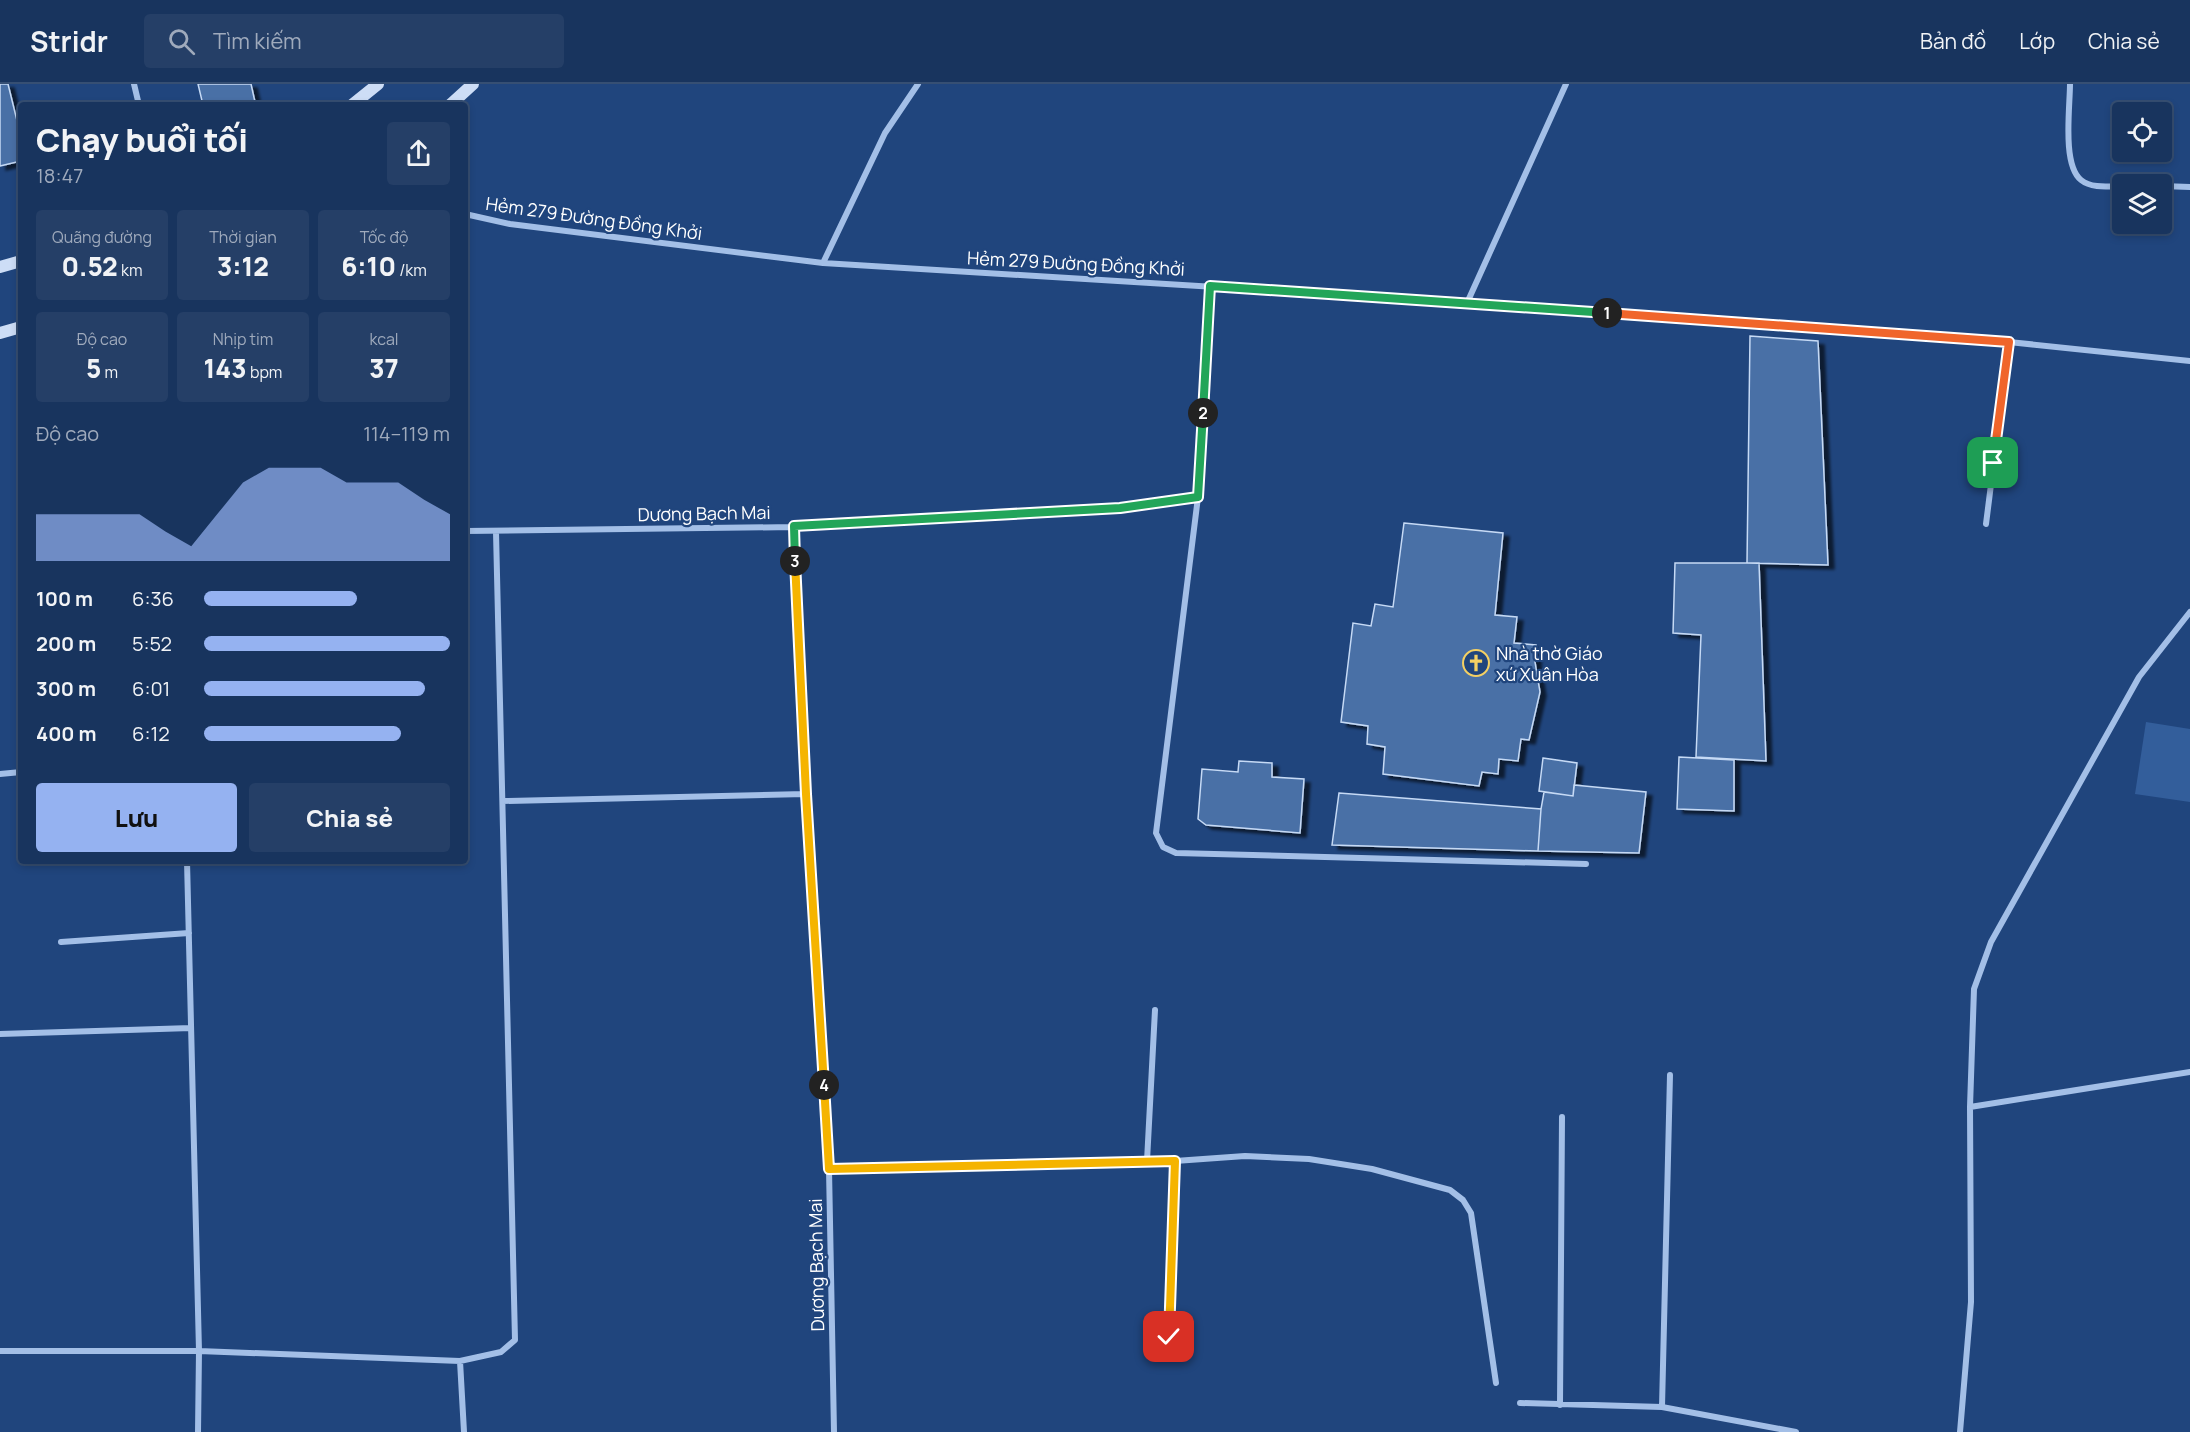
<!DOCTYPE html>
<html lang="vi">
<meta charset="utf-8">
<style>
body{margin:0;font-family:Manrope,sans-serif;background:#253f67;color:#f1f3f6;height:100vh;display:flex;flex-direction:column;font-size:22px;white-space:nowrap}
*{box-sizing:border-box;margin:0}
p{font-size:20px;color:#9faabc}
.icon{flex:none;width:33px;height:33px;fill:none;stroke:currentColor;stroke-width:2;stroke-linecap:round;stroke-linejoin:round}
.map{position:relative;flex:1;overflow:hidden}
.details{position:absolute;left:18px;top:18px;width:450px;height:762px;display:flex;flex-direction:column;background:#18345e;border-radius:6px;box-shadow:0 3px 9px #0003,0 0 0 2px #364f73}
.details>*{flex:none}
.controls{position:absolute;left:2112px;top:18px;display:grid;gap:12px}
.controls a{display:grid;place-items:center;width:60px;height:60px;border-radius:6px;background:#18345e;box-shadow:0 3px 9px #0003,0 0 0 2px #364f73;font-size:30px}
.pin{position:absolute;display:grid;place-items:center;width:51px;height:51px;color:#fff;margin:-26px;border-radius:12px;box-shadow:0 3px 9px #0006}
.km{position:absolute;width:30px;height:30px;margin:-15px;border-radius:50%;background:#222;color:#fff;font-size:16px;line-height:30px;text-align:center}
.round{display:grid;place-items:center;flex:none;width:63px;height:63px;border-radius:6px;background:#253f67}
.summary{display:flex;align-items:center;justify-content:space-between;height:102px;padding:0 18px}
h1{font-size:33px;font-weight:800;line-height:45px}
.metrics{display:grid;grid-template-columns:repeat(3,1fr);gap:9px;height:102px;padding:6px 18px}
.metrics div{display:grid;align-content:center;border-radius:6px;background:#253f67;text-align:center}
.metrics b{font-size:26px;font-weight:800}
.metrics small{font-size:16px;font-weight:400}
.metrics p{font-size:16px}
.chart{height:168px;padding:12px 18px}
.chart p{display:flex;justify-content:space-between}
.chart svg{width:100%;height:108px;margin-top:6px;fill:#95b2f1;opacity:.7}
.button{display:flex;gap:12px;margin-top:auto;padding:12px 18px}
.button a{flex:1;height:69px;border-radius:6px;background:#95b2f1;color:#111;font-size:24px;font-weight:800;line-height:69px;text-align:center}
.button a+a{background:#253f67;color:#f1f3f6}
ul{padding:0 18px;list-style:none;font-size:20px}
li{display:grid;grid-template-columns:96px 72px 1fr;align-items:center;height:45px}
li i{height:15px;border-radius:8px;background:#95b2f1}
header{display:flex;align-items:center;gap:36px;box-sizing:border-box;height:84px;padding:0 30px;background:#18345e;border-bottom:2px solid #364f73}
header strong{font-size:28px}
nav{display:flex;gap:33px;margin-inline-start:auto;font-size:21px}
.search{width:420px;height:54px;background:#253f67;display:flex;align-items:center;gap:15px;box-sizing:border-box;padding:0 21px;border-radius:6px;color:#9faabc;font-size:22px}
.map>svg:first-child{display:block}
.pitch{fill:#335e9b}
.building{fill:#486fa6;stroke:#c6daf5;stroke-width:1.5;filter:url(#shadow)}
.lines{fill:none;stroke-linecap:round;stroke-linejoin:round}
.lane{stroke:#a3bfe7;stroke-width:4.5}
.street{stroke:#a3bfe7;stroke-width:6}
.secondary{stroke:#cdddf6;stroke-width:12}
.split-1-casing{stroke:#fff;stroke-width:12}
.split-2-casing{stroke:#fff;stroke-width:12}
.split-3-casing{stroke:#fff;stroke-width:12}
.split-4-casing{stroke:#fff;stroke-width:12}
.split-5-casing{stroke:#fff;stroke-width:12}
.split-1{stroke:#f0652b;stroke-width:8}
.split-2{stroke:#22a559;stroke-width:8}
.split-3{stroke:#22a559;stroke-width:8}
.split-4{stroke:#f5b400;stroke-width:8}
.split-5{stroke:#f5b400;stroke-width:8}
.labels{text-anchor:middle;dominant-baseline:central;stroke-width:4.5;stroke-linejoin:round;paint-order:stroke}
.street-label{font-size:18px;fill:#fff;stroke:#20457d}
.poi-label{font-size:18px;fill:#fff;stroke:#20457d;text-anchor:start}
</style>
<header>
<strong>Stridr</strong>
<div class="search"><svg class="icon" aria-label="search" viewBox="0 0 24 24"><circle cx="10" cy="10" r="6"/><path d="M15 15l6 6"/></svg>Tìm kiếm</div>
<nav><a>Bản đồ</a><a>Lớp</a><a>Chia sẻ</a></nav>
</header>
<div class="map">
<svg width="2190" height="1348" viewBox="0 0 2190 1348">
<defs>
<filter id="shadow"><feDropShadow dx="6" dy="4" stdDeviation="1.5" flood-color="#0009"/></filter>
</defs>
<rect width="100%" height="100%" fill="#20457d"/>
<!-- pitch -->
<path class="pitch" d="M2146 638 2190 645V718L2135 710Z"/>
<!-- building -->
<path class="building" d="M0 0H8L21 53V77L0 82Z
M198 0H251L255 18 243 21H203Z
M1750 252 1818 257 1828 481 1747 479Z
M1404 439 1503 449 1495 531 1517 533 1514 559 1536 561 1535 578 1540 608 1529 656 1521 655 1518 677 1499 675 1498 690 1482 688 1479 702 1383 690 1385 663 1367 660 1368 642 1341 638 1353 539 1371 542 1375 520 1393 523Z
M1675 479H1759L1766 677 1696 673 1701 551 1673 549Z
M1679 673 1734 676V727L1677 725Z
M1543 674 1577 679 1573 712 1539 707Z
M1239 677 1272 679V693L1304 695 1300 749 1206 741 1198 735 1202 685 1238 688Z
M1574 701 1646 708 1639 769 1538 767 1541 725 1544 708 1573 712Z
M1339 709 1541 725 1538 767 1332 761Z"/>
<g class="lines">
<!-- lane -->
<path class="lane" d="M1169 1253 1175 1077"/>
<!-- street -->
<path class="street" d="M134 0 139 21
M2070 0C2070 23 2062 81 2081 96 2092 105 2110 102 2122 102
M2162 102 2190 103
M465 130 510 140 823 179 1311 209 2009 258 2190 277
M823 179 885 49 918 0
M1210 202 1198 413 1156 749 1163 763 1176 769 1586 780
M1467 219 1566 0
M1986 440 2009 258
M794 443 1120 424 1198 413
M465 447 794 443 805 710 829 1085 834 1348
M0 690 21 688
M503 717 805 710
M187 777 199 1267 198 1348
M61 858 189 849
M0 950 191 944
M1970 1023 2190 988
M1147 1077 1155 926
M829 1085 1175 1077 1245 1072 1309 1075 1372 1085 1450 1106 1463 1116 1471 1129 1496 1299
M0 1267H199L460 1277 501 1268 515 1256 496 448
M460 1277 464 1348
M1520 1319 1662 1323 1796 1348
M1560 1321 1562 1033
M1662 1323 1670 991
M1960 1348 1971 1218 1970 1023 1974 905 1991 858 2139 593 2190 528"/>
<!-- secondary -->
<path class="secondary" d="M352 21 378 0
M450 21 473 0
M0 183 21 177
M0 249 21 243"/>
</g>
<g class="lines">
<defs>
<path id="split-1" d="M1607 229 2009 258 1993 379"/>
<path id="split-2" d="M1203 329 1210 202 1607 229"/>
<path id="split-3" d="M795 477 794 442 1120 424 1198 413 1203 329"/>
<path id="split-4" d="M795 477 806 710 824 1001"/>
<path id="split-5" d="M824 1001 829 1085 1175 1077 1169 1253"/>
</defs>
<!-- split-1 casing -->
<use href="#split-1" class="split-1-casing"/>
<!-- split-2 casing -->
<use href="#split-2" class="split-2-casing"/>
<!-- split-3 casing -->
<use href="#split-3" class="split-3-casing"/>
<!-- split-4 casing -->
<use href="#split-4" class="split-4-casing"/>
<!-- split-5 casing -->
<use href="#split-5" class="split-5-casing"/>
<!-- split-1 -->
<use href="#split-1" class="split-1"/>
<!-- split-2 -->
<use href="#split-2" class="split-2"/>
<!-- split-3 -->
<use href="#split-3" class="split-3"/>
<!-- split-4 -->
<use href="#split-4" class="split-4"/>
<!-- split-5 -->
<use href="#split-5" class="split-5"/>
</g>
<!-- icons -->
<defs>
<symbol id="church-ring" viewBox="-11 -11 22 22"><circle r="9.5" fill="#20457d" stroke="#f4d063" stroke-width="1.5"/><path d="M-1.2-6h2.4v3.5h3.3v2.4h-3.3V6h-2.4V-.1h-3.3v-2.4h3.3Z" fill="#f4d063"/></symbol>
</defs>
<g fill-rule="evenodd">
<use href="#church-ring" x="1461" y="564" width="30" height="30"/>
</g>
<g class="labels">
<!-- street labels -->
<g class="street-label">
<text transform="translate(594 134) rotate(8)">Hẻm 279 Đường Đồng Khởi</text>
<text transform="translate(1076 179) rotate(3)">Hẻm 279 Đường Đồng Khởi</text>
<text transform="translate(704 429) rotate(-1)">Dương Bạch Mai</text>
<text transform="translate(816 1181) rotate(-91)">Dương Bạch Mai</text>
</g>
<!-- poi labels -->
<g class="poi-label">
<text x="1496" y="569">Nhà thờ Giáo<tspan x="1496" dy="21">xứ Xuân Hòa</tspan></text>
</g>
</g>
</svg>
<div class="controls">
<a><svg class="icon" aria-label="locate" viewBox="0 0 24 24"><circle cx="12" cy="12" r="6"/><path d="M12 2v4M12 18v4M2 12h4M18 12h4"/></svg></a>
<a><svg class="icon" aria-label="layers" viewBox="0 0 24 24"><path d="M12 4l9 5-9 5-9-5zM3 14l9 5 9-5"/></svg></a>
</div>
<div class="pin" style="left:1993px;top:379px;background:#1e9e55"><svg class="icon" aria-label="arrive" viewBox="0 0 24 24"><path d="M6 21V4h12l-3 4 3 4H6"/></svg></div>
<div class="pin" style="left:1169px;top:1253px;background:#d93025"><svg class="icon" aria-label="check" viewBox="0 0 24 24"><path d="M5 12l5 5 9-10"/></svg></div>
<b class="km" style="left:1607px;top:229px">1</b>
<b class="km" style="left:1203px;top:329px">2</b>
<b class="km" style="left:795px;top:477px">3</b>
<b class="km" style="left:824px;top:1001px">4</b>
<section class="details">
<div class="summary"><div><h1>Chạy buổi tối</h1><p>18:47</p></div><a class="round"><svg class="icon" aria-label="share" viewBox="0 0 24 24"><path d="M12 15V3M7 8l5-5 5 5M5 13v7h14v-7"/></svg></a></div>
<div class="metrics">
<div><p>Quãng đường</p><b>0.52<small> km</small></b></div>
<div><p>Thời gian</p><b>3:12</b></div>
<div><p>Tốc độ</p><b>6:10<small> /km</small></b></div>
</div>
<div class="metrics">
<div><p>Độ cao</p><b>5<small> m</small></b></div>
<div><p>Nhịp tim</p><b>143<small> bpm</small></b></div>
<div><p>kcal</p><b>37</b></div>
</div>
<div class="chart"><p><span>Độ cao</span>114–119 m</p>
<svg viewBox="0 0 160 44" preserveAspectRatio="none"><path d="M0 44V25L10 25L20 25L30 25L40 25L50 32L60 38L70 25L80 12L90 6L100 6L110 6L120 12L130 12L140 12L150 19L160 25V44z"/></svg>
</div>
<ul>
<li><b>100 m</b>6:36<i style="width:62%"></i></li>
<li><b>200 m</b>5:52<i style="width:100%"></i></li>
<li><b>300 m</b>6:01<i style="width:90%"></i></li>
<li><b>400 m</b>6:12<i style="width:80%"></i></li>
</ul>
<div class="button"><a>Lưu</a><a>Chia sẻ</a></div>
</section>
</div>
